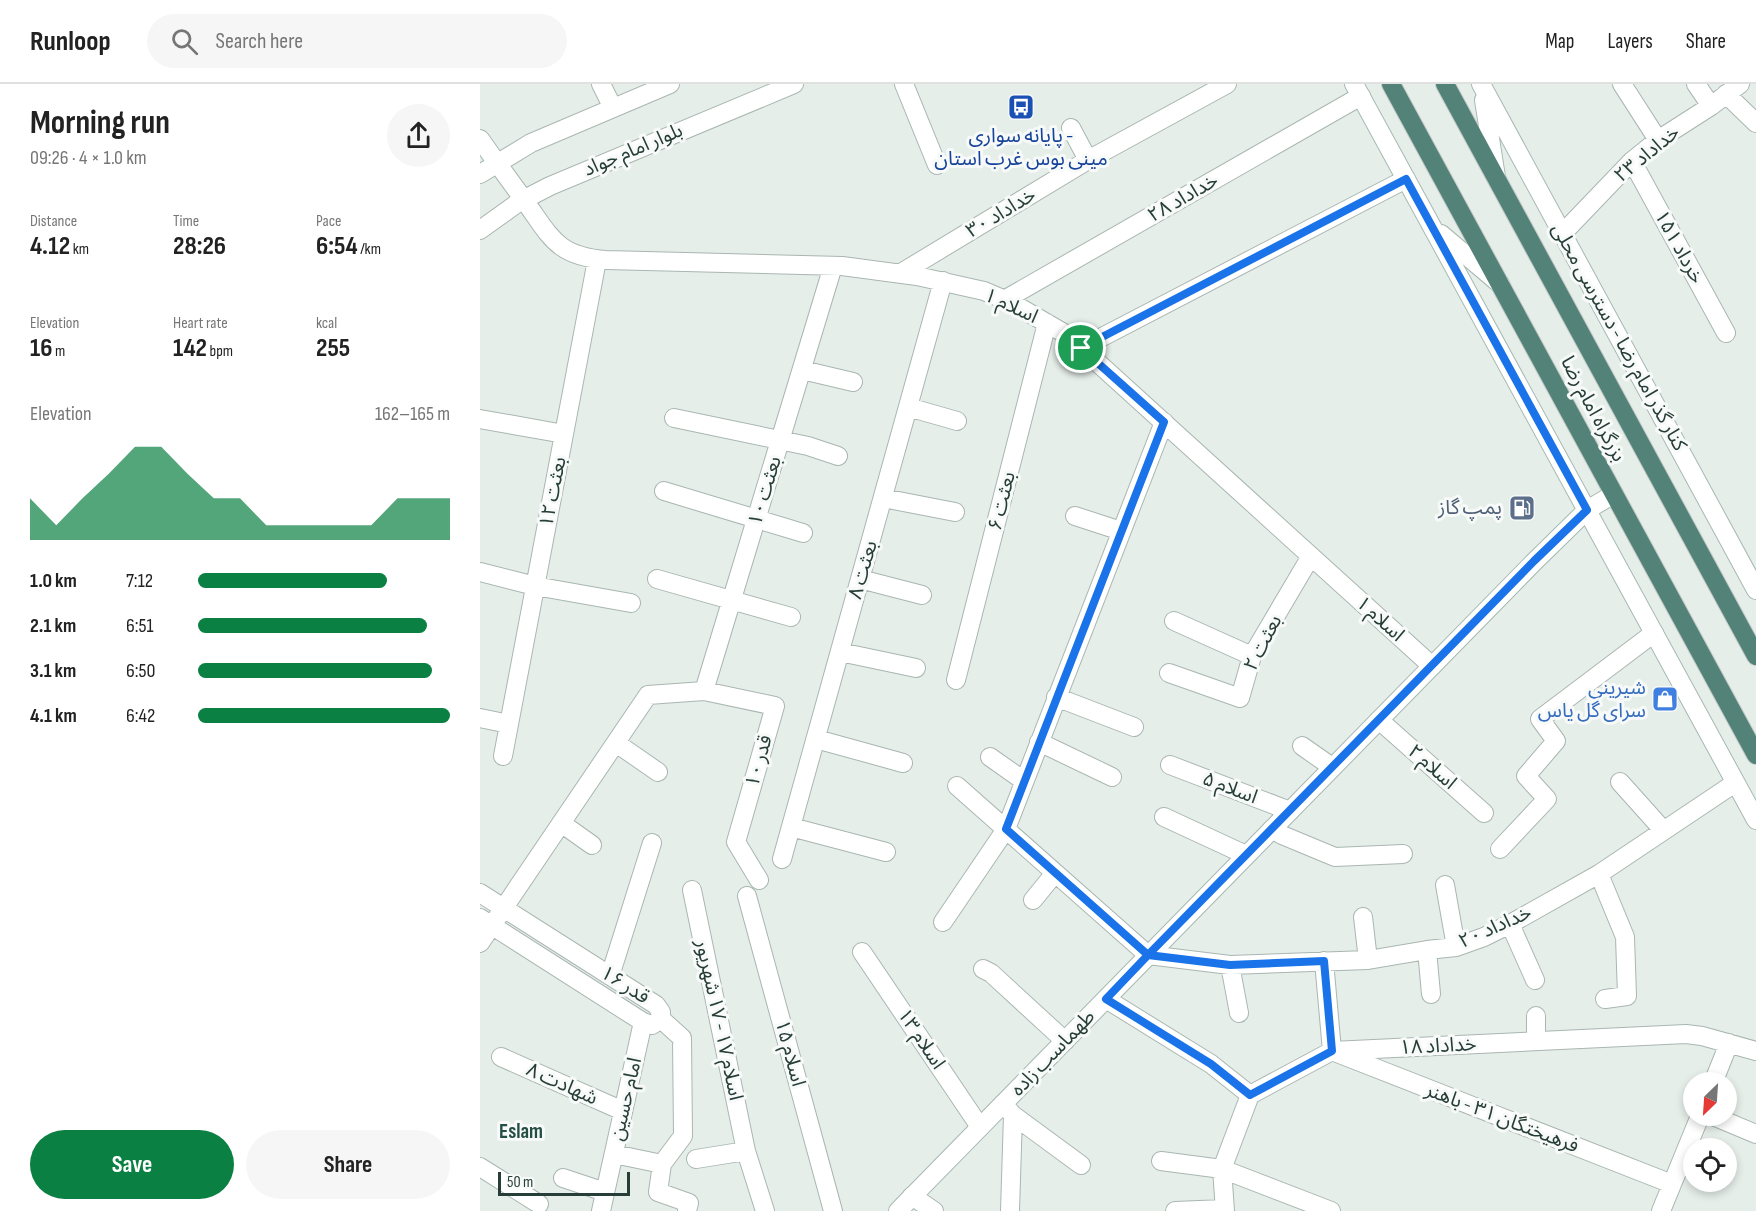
<!DOCTYPE html>
<meta charset="utf-8">
<style>
body{margin:0;font-family:"Sofia Sans Condensed","Noto Sans Arabic",sans-serif;background:#f6f6f6;color:#222;height:100vh;display:flex;flex-direction:column;font-size:22px;white-space:nowrap}
*{box-sizing:border-box;margin:0}
p{font-size:20px;color:#767676}
.icon{flex:none;width:33px;height:33px;fill:none;stroke:currentColor;stroke-width:2;stroke-linecap:round;stroke-linejoin:round}
.map{position:relative;flex:1;overflow:hidden}
.panel{display:flex;flex-direction:column;background:#fff;width:480px}
.panel>*{flex:none}
.needle{width:39px;rotate:205deg}
.buttons{position:absolute;left:1203px;top:988px;display:grid;gap:12px}
.buttons a{display:grid;place-items:center;width:54px;height:54px;border-radius:50%;background:#fff;box-shadow:0 3px 9px #0003;font-size:30px}
.scale{position:absolute;left:18px;bottom:15px;width:132px;box-sizing:border-box;padding-left:6px;border:3px solid #273e38;border-top:0;font-size:16px;line-height:21px;white-space:nowrap;color:#273e38;-webkit-text-stroke:4px #f7faf8;paint-order:stroke}
.pin{position:absolute;display:grid;place-items:center;width:51px;height:51px;color:#fff;margin:-26px;border:3px solid #fff;border-radius:50%;box-shadow:0 2px 6px #0007}
.round{display:grid;place-items:center;flex:none;width:63px;height:63px;border-radius:32px;background:#f6f6f6}
.head{display:flex;align-items:center;justify-content:space-between;height:102px;padding:0 30px}
h1{font-size:33px;font-weight:700;line-height:45px}
.metrics{display:grid;grid-template-columns:repeat(3,1fr);gap:9px;height:102px;padding:6px 30px}
.metrics div{display:grid;align-content:center}
.metrics b{font-size:26px;font-weight:700}
.metrics small{font-size:16px;font-weight:400}
.metrics p{font-size:16px}
.chart{height:168px;padding:12px 30px}
.chart p{display:flex;justify-content:space-between}
.chart svg{width:100%;height:108px;margin-top:6px;fill:#0b8043;opacity:.7}
.action{display:flex;gap:12px;margin-top:auto;padding:12px 30px}
.action a{flex:1;height:69px;border-radius:36px;background:#0b8043;color:#fff;font-size:24px;font-weight:700;line-height:69px;text-align:center}
.action a+a{background:#f6f6f6;color:#222}
ul{padding:0 30px;list-style:none;font-size:20px}
li{display:grid;grid-template-columns:96px 72px 1fr;align-items:center;height:45px}
li i{height:15px;border-radius:8px;background:#0b8043}
header{display:flex;align-items:center;gap:36px;box-sizing:border-box;height:84px;padding:0 30px;background:#fff;border-bottom:2px solid #e0e0e0}
header strong{font-size:28px}
nav{display:flex;gap:33px;margin-inline-start:auto;font-size:21px}
.search{width:420px;height:54px;background:#f6f6f6;display:flex;align-items:center;gap:15px;box-sizing:border-box;padding:0 21px;border-radius:33px;color:#767676;font-size:22px}
main{display:flex;flex:1;min-height:0}
.map>svg:first-child{display:block}
.lines{fill:none;stroke-linecap:round;stroke-linejoin:round}
.minor-casing{stroke:#a9b6b1;stroke-width:20}
.tertiary-casing{stroke:#a9b6b1;stroke-width:20}
.secondary-casing{stroke:#a6b8b2;stroke-width:20}
.trunk-casing{stroke:#c3c9c7;stroke-width:20}
.minor{stroke:#fff;stroke-width:18}
.tertiary{stroke:#fff;stroke-width:18}
.secondary{stroke:#fff;stroke-width:18}
.trunk{stroke:#538278;stroke-width:18}
.route-casing{stroke:#fff;stroke-width:12}
.route{stroke:#1a73e8;stroke-width:8}
.labels{text-anchor:middle;dominant-baseline:central;stroke-width:6;stroke-linejoin:round;paint-order:stroke}
.transit-label{font-size:20px;fill:#164399;stroke:#f7faf8}
.street-label{font-size:20px;fill:#273e38;stroke:#f7faf8}
.service-label{font-size:20px;fill:#4e5e75;stroke:#f7faf8;text-anchor:end}
.shop-label{font-size:20px;fill:#366cbe;stroke:#f7faf8;text-anchor:end}
.neighbourhood-label{font-size:21px;font-weight:bold;fill:#254e44;stroke:#f7faf8}
</style>
<header>
<strong>Runloop</strong>
<div class="search"><svg class="icon" aria-label="search" viewBox="0 0 24 24"><circle cx="10" cy="10" r="6"/><path d="M15 15l6 6"/></svg>Search here</div>
<nav><a>Map</a><a>Layers</a><a>Share</a></nav>
</header>
<main>
<section class="panel">
<div class="head"><div><h1>Morning run</h1><p>09:26 · 4 × 1.0 km</p></div><a class="round"><svg class="icon" aria-label="share" viewBox="0 0 24 24"><path d="M12 15V3M7 8l5-5 5 5M5 13v7h14v-7"/></svg></a></div>
<div class="metrics">
<div><p>Distance</p><b>4.12<small> km</small></b></div>
<div><p>Time</p><b>28:26</b></div>
<div><p>Pace</p><b>6:54<small> /km</small></b></div>
</div>
<div class="metrics">
<div><p>Elevation</p><b>16<small> m</small></b></div>
<div><p>Heart rate</p><b>142<small> bpm</small></b></div>
<div><p>kcal</p><b>255</b></div>
</div>
<div class="chart"><p><span>Elevation</span>162–165 m</p>
<svg viewBox="0 0 160 44" preserveAspectRatio="none"><path d="M0 44V27L10 38L20 27L30 17L40 6L50 6L60 17L70 27L80 27L90 38L100 38L110 38L120 38L130 38L140 27L150 27L160 27V44z"/></svg>
</div>
<ul>
<li><b>1.0 km</b>7:12<i style="width:75%"></i></li>
<li><b>2.1 km</b>6:51<i style="width:91%"></i></li>
<li><b>3.1 km</b>6:50<i style="width:93%"></i></li>
<li><b>4.1 km</b>6:42<i style="width:100%"></i></li>
</ul>
<div class="action"><a>Save</a><a>Share</a></div>
</section>
<div class="map">
<svg width="1276" height="1127" viewBox="0 0 1276 1127">
<rect width="100%" height="100%" fill="#e6eeea"/>
<g class="lines">
<defs>
<path id="minor" d="M121 0 133 24
M424 0 457 81
M1142 0 1178 56
M1216 0 1231 22
M1246 10 1276 39
M591 44 608 76
M0 55 17 79
M1152 77 1246 249
M44 116C71 153 76 172 126 176L362 182 437 192 504 207 532 219 582 248 617 278 952 582
M1082 150 1152 77 1178 56 1231 22 1260 0
M421 189 608 76 747 0
M524 216 881 12
M601 264 926 95
M322 286 373 298
M428 323 477 337
M194 334 328 362 358 372
M0 335 84 350
M184 407 323 449
M403 414 475 428
M595 432 641 447
M0 488 55 502 151 519
M177 495 311 533
M380 495 442 511
M694 537 772 572
M360 568 436 584
M689 589 760 614 772 572 831 472
M476 596 567 239
M224 607 353 182
M576 613 654 643
M0 634 29 640
M899 636 1004 729
M336 655 423 679
M559 658 632 693
M136 659 178 688
M822 662 852 683
M23 672 117 176
M510 673 544 697
M690 681 810 727
M1140 698 1183 746
M477 702 668 871 750 881 888 876 947 866 976 863 1004 853 1030 840 1119 790 1255 699
M684 733 766 771
M81 739 112 761
M311 743 406 768
M792 745 802 751 855 773 923 770
M1020 765 1067 715 1046 692 1076 657 1060 635 1174 549
M302 775 463 197
M1119 790 1145 853 1147 912 1125 915
M965 801 976 863
M212 806 266 1067 285 1127
M0 809 176 921 181 928V935L172 941 163 938 0 834
M267 812 353 1127
M553 816 575 789
M883 833 888 876
M463 838 526 745 684 338
M1030 840 1055 896
M0 859 168 611 224 607 295 622 256 758 279 796
M947 866 951 910
M382 868 500 1043
M844 877 852 967 1192 1100
M750 881 759 929
M503 885 511 889 585 957
M130 892 172 759
M626 915 731 980 770 1011
M181 935 202 954 203 1052 182 1080 178 1108 209 1119 207 1127
M1056 957V932
M21 973 143 1027
M1233 999 1249 959
M523 1020 533 1031 601 1081
M1233 1032 1276 1050
M134 1070 182 1080
M216 1075 266 1067
M681 1077 742 1085 851 1127
M0 1083 59 1120
M83 1094 125 1108
M432 1112 454 1127
M121 1127 163 938
M530 1127 533 1031
M695 1127 744 1125
M745 1127 742 1085 770 1011 852 967 1206 950 1222 952 1276 967
M1181 1127 1220 1032"/>
<path id="tertiary" d="M17 79 44 116
M0 90 51 59 190 0
M0 146 39 118 70 102 314 0"/>
<path id="secondary" d="M874 0 1276 736
M1001 0 1276 506
M1004 16 1016 93
M961 150 1020 200
M418 1127 1054 478 1107 426 1134 410"/>
<path id="trunk" d="M911 0 1276 671
M965 0 1276 572"/>
</defs>
<!-- minor casing -->
<use href="#minor" class="minor-casing"/>
<!-- tertiary casing -->
<use href="#tertiary" class="tertiary-casing"/>
<!-- secondary casing -->
<use href="#secondary" class="secondary-casing"/>
<!-- trunk casing -->
<use href="#trunk" class="trunk-casing"/>
<!-- minor -->
<use href="#minor" class="minor"/>
<!-- tertiary -->
<use href="#tertiary" class="tertiary"/>
<!-- secondary -->
<use href="#secondary" class="secondary"/>
<!-- trunk -->
<use href="#trunk" class="trunk"/>
</g>
<g class="lines">
<defs>
<path id="route" d="M601 264 684 338 526 745 668 871 626 915 731 980 770 1011 852 967 844 877 750 881 668 871 1054 477 1107 426 926 95 601 264"/>
</defs>
<!-- route casing -->
<use href="#route" class="route-casing"/>
<!-- route -->
<use href="#route" class="route"/>
</g>
<!-- icons -->
<defs>
<symbol id="bus-square" viewBox="-11 -11 22 22"><rect x="-9" y="-9" width="18" height="18" rx="4" fill="#1a4fb4" stroke="#f7faf8"/><path d="M-5-6H5V4H4V6H2V4H-2V6H-4V4H-5ZM-3.5-4V0h7V-4ZM-3.5 1.2v1.5H-2V1.2ZM2 1.2v1.5H3.5V1.2Z" fill="#fff"/></symbol>
<symbol id="fuel-square" viewBox="-11 -11 22 22"><rect x="-9" y="-9" width="18" height="18" rx="4" fill="#5c6f8a" stroke="#f7faf8"/><path d="M-5.5-6h7V0h2V4h1.3V-2.5L3-4.5l.8-.8L6-3V5H2.5V1h-1V6h-7ZM-4.2-4.7v3.2H.2V-4.7Z" fill="#fff"/></symbol>
<symbol id="shop-square" viewBox="-11 -11 22 22"><rect x="-9" y="-9" width="18" height="18" rx="4" fill="#3f7fe0" stroke="#f7faf8"/><path d="M-5-2.5h2.3a2.7 3.5 0 0 1 5.4 0H5L5.5 6h-11ZM-1.5-2.5h3a1.5 2.3 0 0 0-3 0Z" fill="#fff"/></symbol>
</defs>
<g fill-rule="evenodd">
<use href="#bus-square" x="526" y="8" width="30" height="30"/>
<use href="#fuel-square" x="1027" y="409" width="30" height="30"/>
<use href="#shop-square" x="1170" y="600" width="30" height="30"/>
</g>
<g class="labels">
<!-- transit labels -->
<g class="transit-label">
<text x="541" y="52">پایانه سواری -<tspan x="541" dy="23">مینی بوس غرب استان</tspan></text>
</g>
<!-- street labels -->
<g class="street-label">
<text transform="translate(153 66) rotate(-23)">بلوار امام جواد</text>
<text transform="translate(1167 70) rotate(-39)">خداداد ۲۳</text>
<text transform="translate(703 114) rotate(-30)">خداداد ۲۸</text>
<text transform="translate(521 129) rotate(-31)">خداداد ۳۰</text>
<text transform="translate(1199 163) rotate(61)">۱۵خرداد ۱</text>
<text transform="translate(531 222) rotate(25)">اسلام ۱</text>
<text transform="translate(1139 253) rotate(61)">کنار گذر امام رضا - دسترسی محلی</text>
<text transform="translate(1113 325) rotate(62)">بزرگراه امام رضا</text>
<text transform="translate(285 407) rotate(-73)">بعثت ۱۰</text>
<text transform="translate(73 408) rotate(-79)">بعثت ۱۲</text>
<text transform="translate(522 417) rotate(-76)">بعثت ۶</text>
<text transform="translate(383 486) rotate(-74)">بعثت ۸</text>
<text transform="translate(900 535) rotate(42)">اسلام ۱</text>
<text transform="translate(783 559) rotate(-63)">بعثت ۲</text>
<text transform="translate(279 677) rotate(-74)">قدر ۱۰</text>
<text transform="translate(952 683) rotate(41)">اسلام ۲</text>
<text transform="translate(750 704) rotate(21)">اسلام ۵</text>
<text transform="translate(1015 843) rotate(-24)">خداداد ۲۰</text>
<text transform="translate(145 901) rotate(32)">قدر ۱۶</text>
<text transform="translate(239 936) rotate(78)">اسلام ۱۷ - ۱۷ شهریور</text>
<text transform="translate(441 955) rotate(56)">اسلام ۱۳</text>
<text transform="translate(958 962) rotate(-3)">خداداد ۱۸</text>
<text transform="translate(310 969) rotate(75)">اسلام ۱۵</text>
<text transform="translate(573 969) rotate(-46)">طهماسب زاده</text>
<text transform="translate(82 1000) rotate(24)">شهادت ۸</text>
<text transform="translate(146 1015) rotate(-77)">امام حسین</text>
<text transform="translate(1022 1034) rotate(21)">فرهیختگان ۳۱ - باهنر</text>
</g>
<!-- service labels -->
<g class="service-label">
<text x="1022" y="424">پمپ گاز</text>
</g>
<!-- shop labels -->
<g class="shop-label">
<text x="1166" y="604">شیرینی<tspan x="1166" dy="23">سرای گل یاس</tspan></text>
</g>
<!-- neighbourhood labels -->
<g class="neighbourhood-label">
<text x="41" y="1047">Eslam</text>
</g>
</g>
</svg>
<div class="buttons">
<a><svg class="needle" viewBox="-14 -14 28 28"><path d="M0-13l5 13h-10z" fill="#e53935"/><path d="M0 13l5-13h-10z" fill="#767676"/></svg></a>
<a><svg class="icon" aria-label="locate" viewBox="0 0 24 24"><circle cx="12" cy="12" r="6"/><path d="M12 2v4M12 18v4M2 12h4M18 12h4"/></svg></a>
</div>
<div class="scale">50 m</div>
<div class="pin" style="left:601px;top:264px;background:#1e9e55"><svg class="icon" aria-label="arrive" viewBox="0 0 24 24"><path d="M6 21V4h12l-3 4 3 4H6"/></svg></div>
</div>
</main>
